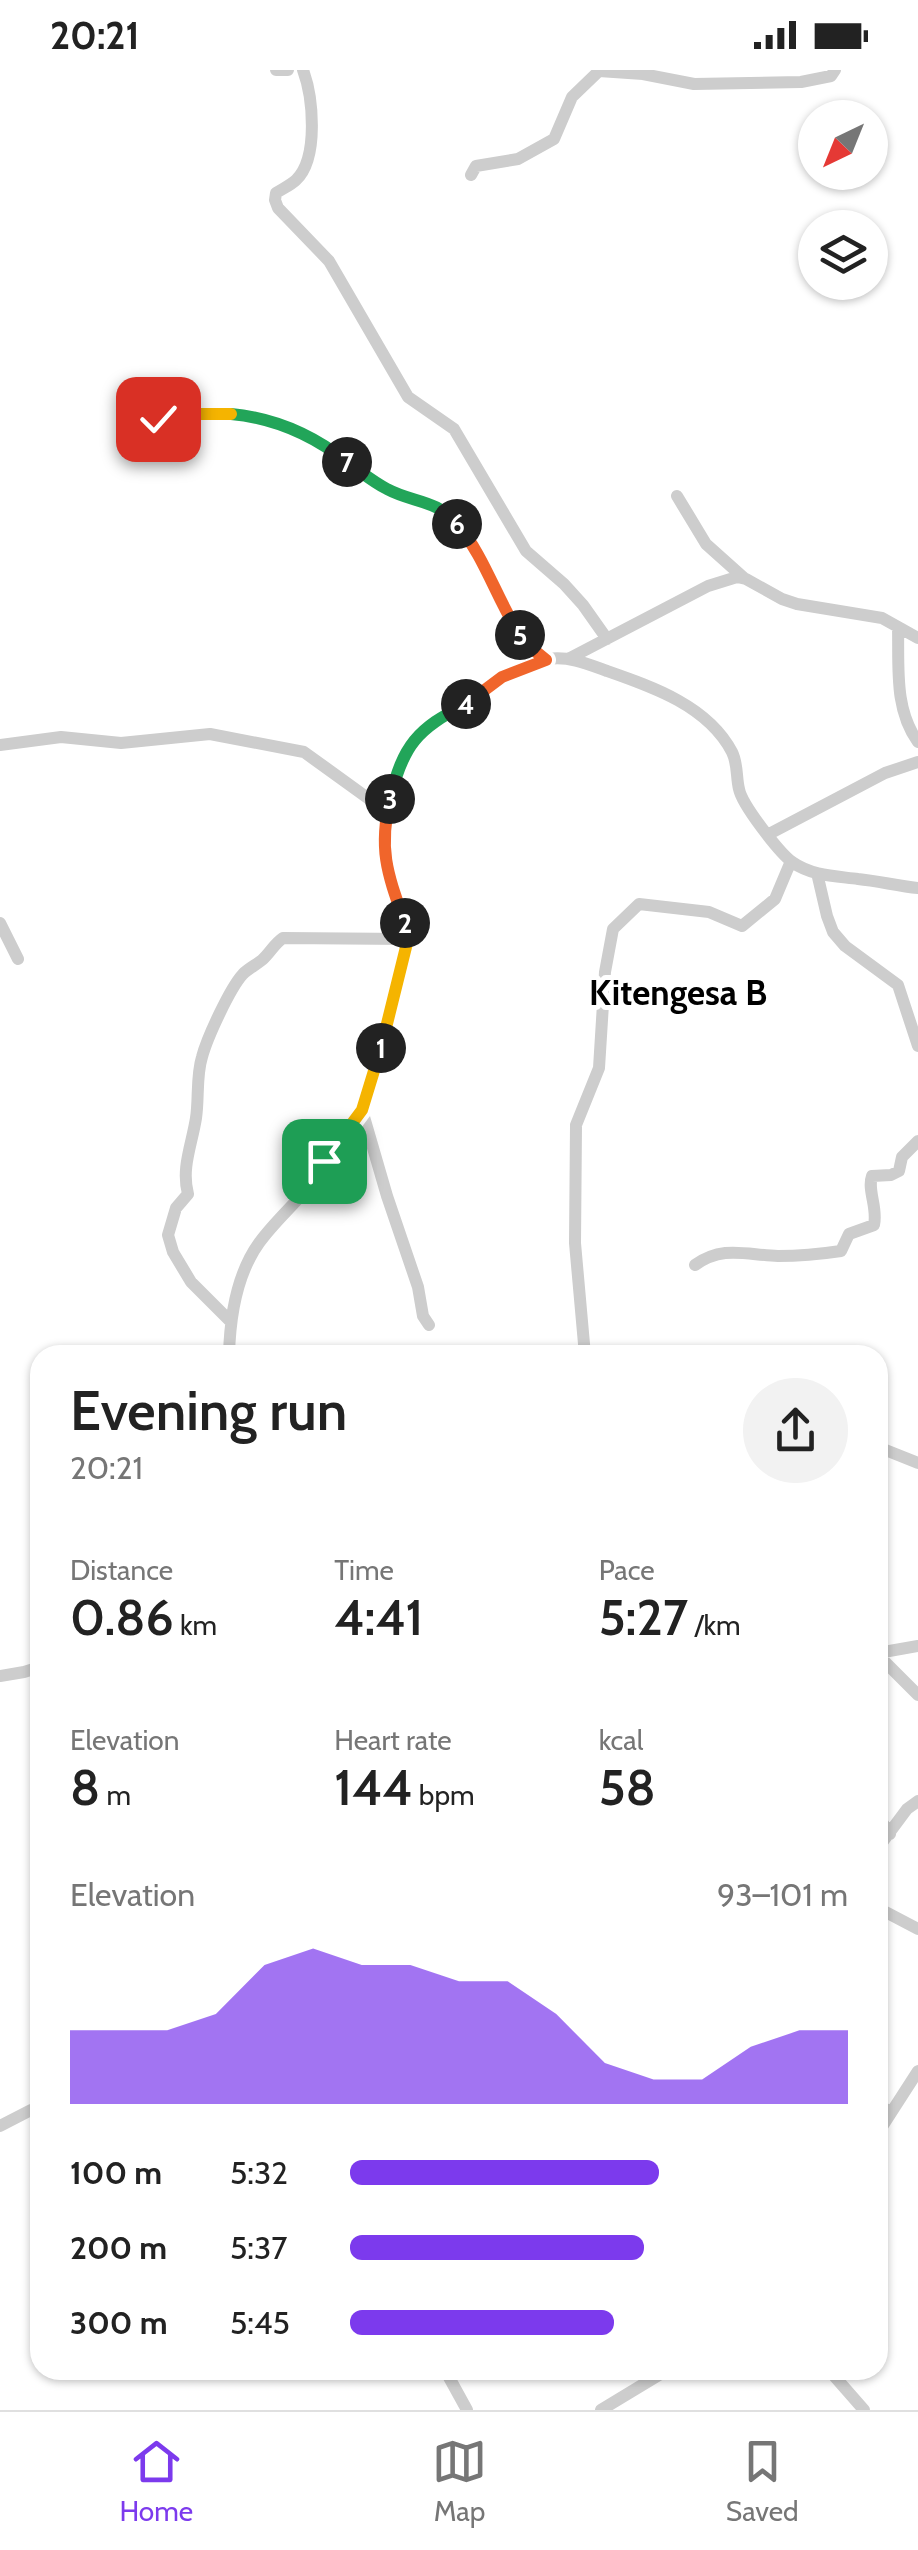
<!DOCTYPE html>
<meta charset="utf-8">
<style>
body{margin:0;font-family:Cabin,sans-serif;background:#f2f2f2;color:#222;height:100vh;display:flex;flex-direction:column;font-size:38px;white-space:nowrap}
*{box-sizing:border-box;margin:0}
p{font-size:32px;color:#767676}
.icon{flex:none;width:55px;height:55px;fill:none;stroke:currentColor;stroke-width:2;stroke-linecap:round;stroke-linejoin:round}
.map{position:relative;flex:1;overflow:hidden}
.side{position:absolute;left:30px;top:1275px;width:858px;height:1035px;display:flex;flex-direction:column;background:#fff;border-radius:30px;box-shadow:0 2px 8px #0004}
.side>*{flex:none}
.needle{width:65px;rotate:223deg}
.controls{position:absolute;left:798px;top:30px;display:grid;gap:20px}
.controls a{display:grid;place-items:center;width:90px;height:90px;border-radius:50%;background:#fff;box-shadow:0 2px 8px #0004;font-size:50px}
.pin{position:absolute;display:grid;place-items:center;width:85px;height:85px;color:#fff;margin:-42px;border-radius:20px;box-shadow:0 5px 15px #0006}
.km{position:absolute;width:50px;height:50px;margin:-25px;border-radius:50%;background:#222;color:#fff;font-size:28px;line-height:50px;text-align:center}
.round{display:grid;place-items:center;flex:none;width:105px;height:105px;border-radius:52px;background:#f2f2f2}
.headline{display:flex;align-items:center;justify-content:space-between;height:170px;padding:0 40px}
h1{font-size:55px;font-weight:600;line-height:75px}
.stats{display:grid;grid-template-columns:repeat(3,1fr);gap:15px;height:170px;padding:10px 40px}
.stats div{display:grid;align-content:center}
.stats b{font-size:50px;font-weight:600}
.stats small{font-size:28px;font-weight:400}
.stats p{font-size:28px}
.chart{height:280px;padding:20px 40px}
.chart p{display:flex;justify-content:space-between}
.chart svg{width:100%;height:180px;margin-top:10px;fill:#7c3aed;opacity:.7}
ul{padding:0 40px;list-style:none;font-size:32px}
li{display:grid;grid-template-columns:160px 120px 1fr;align-items:center;height:75px}
li i{height:25px;border-radius:12px;background:#7c3aed}
.status{display:flex;justify-content:space-between;align-items:center;height:70px;padding:0 50px;background:#fff;direction:ltr}
.status svg{height:28px;fill:currentColor}
.tab-bar{display:flex;justify-content:space-around;align-items:center;height:140px;border-top:2px solid #e0e0e0;background:#fff;font-size:28px;color:#767676}
.tab-bar a{display:grid;justify-items:center;gap:5px}
.tab-bar .selected{color:#7c3aed}
.map>svg:first-child{display:block}
.lines{fill:none;stroke-linecap:round;stroke-linejoin:round}
.minor{stroke:#cdcdcd;stroke-width:12}
.split-1-casing{stroke:#fff;stroke-width:20}
.split-2-casing{stroke:#fff;stroke-width:20}
.split-3-casing{stroke:#fff;stroke-width:20}
.split-4-casing{stroke:#fff;stroke-width:20}
.split-5-casing{stroke:#fff;stroke-width:20}
.split-6-casing{stroke:#fff;stroke-width:20}
.split-7-casing{stroke:#fff;stroke-width:20}
.split-8-casing{stroke:#fff;stroke-width:20}
.split-9-casing{stroke:#fff;stroke-width:20}
.split-1{stroke:#f5b400;stroke-width:12}
.split-2{stroke:#f5b400;stroke-width:12}
.split-3{stroke:#f0652b;stroke-width:12}
.split-4{stroke:#22a559;stroke-width:12}
.split-5{stroke:#f0652b;stroke-width:12}
.split-6{stroke:#f0652b;stroke-width:12}
.split-7{stroke:#22a559;stroke-width:12}
.split-8{stroke:#22a559;stroke-width:12}
.split-9{stroke:#f5b400;stroke-width:12}
.labels{text-anchor:middle;dominant-baseline:central;stroke-width:10;stroke-linejoin:round;paint-order:stroke}
.quarter-label{font-size:35px;font-weight:bold;fill:#000;stroke:#fff}
</style>
<div class="status"><b>20:21</b><svg viewBox="0 0 49 12"><path d="M0 12V9h3v3zM5 12V6h3v6zM10 12V3h3v9zM15 12V0h3v12zM26 1h20v11H26zM47 4h2v5h-2z"/></svg></div>
<div class="map">
<svg width="918" height="2340" viewBox="0 0 918 2340">
<rect width="100%" height="100%" fill="#fff"/>
<g class="lines">
<!-- minor -->
<path class="minor" d="M276 0H288
M303 0C313 27 319 88 296 110 291 115 282 119 276 123L275 130 278 138 329 191 408 327 454 359 526 481 564 514 583 535 607 569
M471 105 476 96 518 89 554 69 572 27 599 1 643 4 694 14 801 12 831 6 835 0
M158 349C225 333 286 348 341 386 356 397 369 409 385 418 419 437 434 425 463 462 489 494 497 536 522 569 528 577 538 583 545 590
M677 426 706 474 744 508
M898 557C899 597 894 639 918 672
M570 588 708 516 737 507 746 509 782 529 797 534 882 548 918 568
M0 675 61 667 121 673 210 664 304 682 387 742
M769 764 885 703 918 692
M817 803 827 846 833 862 845 876 898 915 918 976
M0 853 18 889
M362 1040 387 1126 418 1217 423 1246 429 1255
M695 1195C723 1175 746 1185 778 1186 799 1186 821 1184 841 1181L849 1164 874 1155C878 1138 867 1120 872 1106L891 1105 899 1101 902 1087 918 1071
M230 1251 191 1212 173 1182 168 1165 176 1138 188 1124C181 1098 192 1074 196 1048 199 1029 196 1006 202 987 207 968 230 918 243 904 249 898 256 895 262 890 270 883 274 874 283 868L408 869
M229 1285C230 1247 236 1205 259 1173 274 1152 295 1134 311 1114 320 1101 326 1087 335 1074 347 1059 359 1046 366 1029L387 956 408 869 407 859C400 836 387 812 384 787 381 756 392 694 413 671 420 663 428 657 436 651 448 641 463 637 476 628 503 612 514 595 548 589 570 586 588 594 607 601 653 617 708 636 732 682 738 694 736 707 739 719 742 735 779 782 792 792 812 806 835 806 858 809 878 811 898 816 918 818
M585 1285 575 1173 576 1055 599 998 605 902 613 859 639 834 709 842 742 856 775 829 791 791
M878 1377 918 1393
M878 1583 918 1576
M878 1585 918 1625
M0 1606 24 1602 40 1597
M878 1746 890 1764
M878 1778 907 1739 918 1731
M878 1838 918 1859
M878 2035 891 2042
M0 2056 31 2040 40 2042
M878 2063 918 2001
M445 2300 467 2340
M829 2300 864 2340
M601 2340 667 2300"/>
</g>
<g class="lines">
<defs>
<path id="split-1" d="M324 1091 362 1040 381 978"/>
<path id="split-2" d="M381 978 408 869 405 853"/>
<path id="split-3" d="M390 729C378 781 388 805 405 853"/>
<path id="split-4" d="M390 729C403 675 417 659 466 634"/>
<path id="split-5" d="M466 634 502 607 546 590 524 572 520 565"/>
<path id="split-6" d="M457 454C485 487 496 528 520 565"/>
<path id="split-7" d="M347 392C360 401 373 412 387 419 413 433 436 429 457 454"/>
<path id="split-8" d="M231 344C274 348 313 365 347 392"/>
<path id="split-9" d="M158 349 200 344H231"/>
</defs>
<!-- split-1 casing -->
<use href="#split-1" class="split-1-casing"/>
<!-- split-2 casing -->
<use href="#split-2" class="split-2-casing"/>
<!-- split-3 casing -->
<use href="#split-3" class="split-3-casing"/>
<!-- split-4 casing -->
<use href="#split-4" class="split-4-casing"/>
<!-- split-5 casing -->
<use href="#split-5" class="split-5-casing"/>
<!-- split-6 casing -->
<use href="#split-6" class="split-6-casing"/>
<!-- split-7 casing -->
<use href="#split-7" class="split-7-casing"/>
<!-- split-8 casing -->
<use href="#split-8" class="split-8-casing"/>
<!-- split-9 casing -->
<use href="#split-9" class="split-9-casing"/>
<!-- split-1 -->
<use href="#split-1" class="split-1"/>
<!-- split-2 -->
<use href="#split-2" class="split-2"/>
<!-- split-3 -->
<use href="#split-3" class="split-3"/>
<!-- split-4 -->
<use href="#split-4" class="split-4"/>
<!-- split-5 -->
<use href="#split-5" class="split-5"/>
<!-- split-6 -->
<use href="#split-6" class="split-6"/>
<!-- split-7 -->
<use href="#split-7" class="split-7"/>
<!-- split-8 -->
<use href="#split-8" class="split-8"/>
<!-- split-9 -->
<use href="#split-9" class="split-9"/>
</g>
<g class="labels">
<!-- quarter labels -->
<g class="quarter-label">
<text x="678" y="922">Kitengesa B</text>
</g>
</g>
</svg>
<div class="controls">
<a><svg class="needle" viewBox="-14 -14 28 28"><path d="M0-13l5 13h-10z" fill="#e53935"/><path d="M0 13l5-13h-10z" fill="#767676"/></svg></a>
<a><svg class="icon" aria-label="layers" viewBox="0 0 24 24"><path d="M12 4l9 5-9 5-9-5zM3 14l9 5 9-5"/></svg></a>
</div>
<div class="pin" style="left:324px;top:1091px;background:#1e9e55"><svg class="icon" aria-label="arrive" viewBox="0 0 24 24"><path d="M6 21V4h12l-3 4 3 4H6"/></svg></div>
<div class="pin" style="left:158px;top:349px;background:#d93025"><svg class="icon" aria-label="check" viewBox="0 0 24 24"><path d="M5 12l5 5 9-10"/></svg></div>
<b class="km" style="left:381px;top:978px">1</b>
<b class="km" style="left:405px;top:853px">2</b>
<b class="km" style="left:390px;top:729px">3</b>
<b class="km" style="left:466px;top:634px">4</b>
<b class="km" style="left:520px;top:565px">5</b>
<b class="km" style="left:457px;top:454px">6</b>
<b class="km" style="left:347px;top:392px">7</b>
<section class="side">
<div class="headline"><div><h1>Evening run</h1><p>20:21</p></div><a class="round"><svg class="icon" aria-label="share" viewBox="0 0 24 24"><path d="M12 15V3M7 8l5-5 5 5M5 13v7h14v-7"/></svg></a></div>
<div class="stats">
<div><p>Distance</p><b>0.86<small> km</small></b></div>
<div><p>Time</p><b>4:41</b></div>
<div><p>Pace</p><b>5:27<small> /km</small></b></div>
</div>
<div class="stats">
<div><p>Elevation</p><b>8<small> m</small></b></div>
<div><p>Heart rate</p><b>144<small> bpm</small></b></div>
<div><p>kcal</p><b>58</b></div>
</div>
<div class="chart"><p><span>Elevation</span>93–101 m</p>
<svg viewBox="0 0 160 44" preserveAspectRatio="none"><path d="M0 44V26L10 26L20 26L30 22L40 10L50 6L60 10L70 10L80 14L90 14L100 22L110 34L120 38L130 38L140 30L150 26L160 26V44z"/></svg>
</div>
<ul>
<li><b>100 m</b>5:32<i style="width:62%"></i></li>
<li><b>200 m</b>5:37<i style="width:59%"></i></li>
<li><b>300 m</b>5:45<i style="width:53%"></i></li>
</ul>
</section>
</div>
<nav class="tab-bar">
<a class="selected"><svg class="icon" aria-label="home" viewBox="0 0 24 24"><path d="M3 11l9-7 9 7M6 9v11h12V9"/></svg>Home</a>
<a><svg class="icon" aria-label="map" viewBox="0 0 24 24"><path d="M3 6l6-2 6 2 6-2v14l-6 2-6-2-6 2zM9 4v14M15 6v14"/></svg>Map</a>
<a><svg class="icon" aria-label="saved" viewBox="0 0 24 24"><path d="M7 4h10v16l-5-4-5 4z"/></svg>Saved</a>
</nav>
